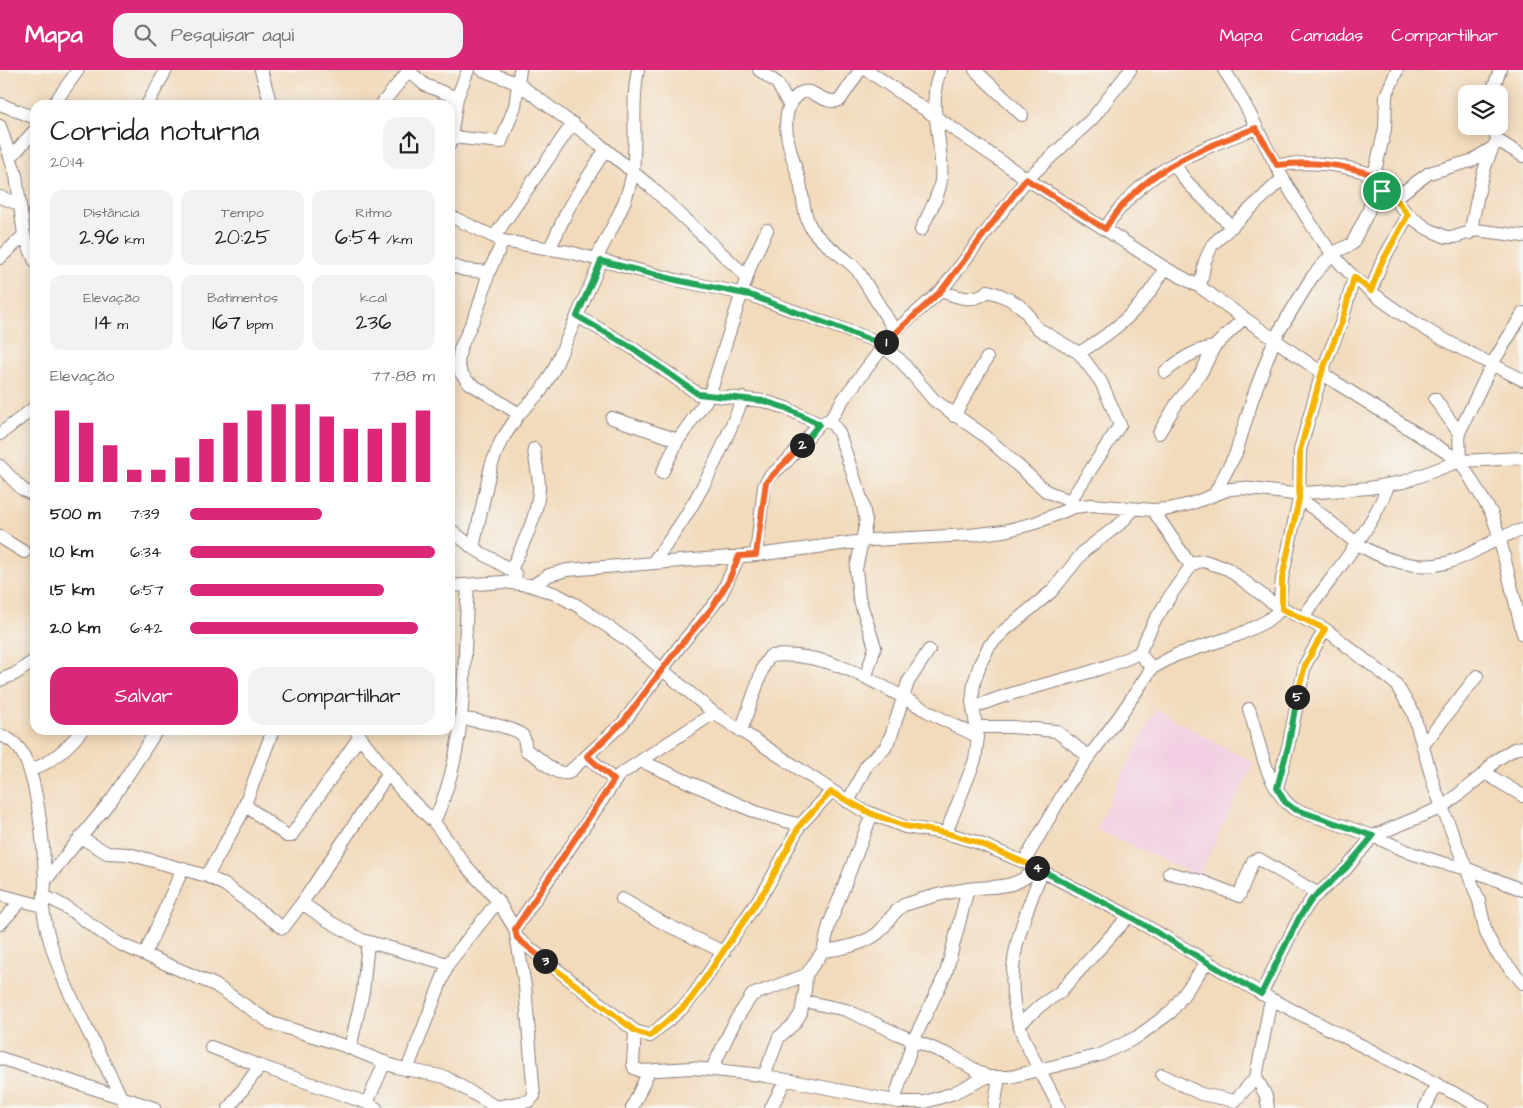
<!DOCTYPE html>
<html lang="pt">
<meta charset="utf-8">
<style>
body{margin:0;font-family:"Architects Daughter",sans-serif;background:#f2f2f2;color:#222;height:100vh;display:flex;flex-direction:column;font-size:19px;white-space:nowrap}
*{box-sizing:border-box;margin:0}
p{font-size:16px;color:#767676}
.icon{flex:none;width:28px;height:28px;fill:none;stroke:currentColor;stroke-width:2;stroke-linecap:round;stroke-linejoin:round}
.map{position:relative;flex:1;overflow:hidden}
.details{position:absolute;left:30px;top:30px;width:425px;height:635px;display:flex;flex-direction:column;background:#fff;border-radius:15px;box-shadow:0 2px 12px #0003}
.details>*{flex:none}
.tools{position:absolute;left:1458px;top:15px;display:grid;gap:10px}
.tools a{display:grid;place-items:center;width:50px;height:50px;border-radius:10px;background:#fff;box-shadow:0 2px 12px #0003;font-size:25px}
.pin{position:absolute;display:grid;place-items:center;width:42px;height:42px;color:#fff;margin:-21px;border:2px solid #fff;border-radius:50%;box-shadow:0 1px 5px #0007}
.km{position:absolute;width:25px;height:25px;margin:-12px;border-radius:50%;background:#222;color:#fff;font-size:14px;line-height:25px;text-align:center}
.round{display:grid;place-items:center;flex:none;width:52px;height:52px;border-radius:15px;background:#f2f2f2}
.summary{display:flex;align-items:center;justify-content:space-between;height:85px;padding:0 20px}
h1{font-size:28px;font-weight:600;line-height:38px}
.figures{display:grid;grid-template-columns:repeat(3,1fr);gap:8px;height:85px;padding:5px 20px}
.figures div{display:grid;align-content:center;border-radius:12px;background:#f2f2f2;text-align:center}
.figures b{font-size:21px;font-weight:600}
.figures small{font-size:14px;font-weight:400}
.figures p{font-size:14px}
.chart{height:140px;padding:10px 20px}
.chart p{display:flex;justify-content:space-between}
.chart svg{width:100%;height:90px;margin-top:5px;stroke:#db2777;stroke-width:6}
.primary-button{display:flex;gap:10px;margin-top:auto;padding:10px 20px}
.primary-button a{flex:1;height:58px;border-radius:15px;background:#db2777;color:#fff;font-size:20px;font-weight:600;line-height:58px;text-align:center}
.primary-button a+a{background:#f2f2f2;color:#222}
ul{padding:0 20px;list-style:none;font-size:16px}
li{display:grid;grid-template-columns:80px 60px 1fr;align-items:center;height:38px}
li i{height:12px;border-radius:6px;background:#db2777}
header{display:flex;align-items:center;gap:30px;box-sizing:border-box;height:70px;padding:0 25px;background:#db2777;color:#fff}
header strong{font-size:24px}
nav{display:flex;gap:28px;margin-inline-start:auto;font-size:18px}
.search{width:350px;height:45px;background:#f2f2f2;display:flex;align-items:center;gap:12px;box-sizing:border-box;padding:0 18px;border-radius:15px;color:#767676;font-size:19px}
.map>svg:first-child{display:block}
.built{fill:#f2cfe2}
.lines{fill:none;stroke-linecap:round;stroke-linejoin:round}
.minor-casing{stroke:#8a7e7b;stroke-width:14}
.minor{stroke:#fff;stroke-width:12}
.split-1-casing{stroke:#fff;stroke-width:10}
.split-2-casing{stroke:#fff;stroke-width:10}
.split-3-casing{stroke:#fff;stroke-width:10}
.split-4-casing{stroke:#fff;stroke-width:10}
.split-5-casing{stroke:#fff;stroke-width:10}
.split-6-casing{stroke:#fff;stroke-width:10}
.split-1{stroke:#f0652b;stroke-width:6}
.split-2{stroke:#22a559;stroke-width:6}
.split-3{stroke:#f0652b;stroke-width:6}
.split-4{stroke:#f5b400;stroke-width:6}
.split-5{stroke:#22a559;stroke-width:6}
.split-6{stroke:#f5b400;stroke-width:6}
</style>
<header>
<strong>Mapa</strong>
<div class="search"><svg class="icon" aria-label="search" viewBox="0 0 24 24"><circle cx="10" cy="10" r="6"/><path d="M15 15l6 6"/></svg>Pesquisar aqui</div>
<nav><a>Mapa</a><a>Camadas</a><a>Compartilhar</a></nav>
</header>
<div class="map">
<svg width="1523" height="1038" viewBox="0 0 1523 1038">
<rect width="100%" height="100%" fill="#f6f6f2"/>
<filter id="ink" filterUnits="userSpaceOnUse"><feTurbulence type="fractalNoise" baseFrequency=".02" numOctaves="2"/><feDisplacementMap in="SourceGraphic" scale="10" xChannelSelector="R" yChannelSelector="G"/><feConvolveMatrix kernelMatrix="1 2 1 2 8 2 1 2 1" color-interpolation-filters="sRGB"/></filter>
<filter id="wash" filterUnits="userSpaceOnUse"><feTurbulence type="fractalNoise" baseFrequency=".0096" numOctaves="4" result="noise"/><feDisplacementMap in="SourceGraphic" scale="20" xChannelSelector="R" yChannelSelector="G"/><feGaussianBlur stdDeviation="1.12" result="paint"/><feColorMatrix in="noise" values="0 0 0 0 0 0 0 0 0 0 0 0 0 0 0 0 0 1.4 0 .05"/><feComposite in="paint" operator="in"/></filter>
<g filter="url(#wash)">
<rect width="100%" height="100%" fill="#f2dabb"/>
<!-- built -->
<path class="built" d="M1155 639 1254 693 1198 806 1096 759Z"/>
</g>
<g filter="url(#ink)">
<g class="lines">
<defs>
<path id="minor" d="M261 0 271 35
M482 0 519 14 598 73 651 117 747 207
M759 0 777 13 789 35
M860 0 840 30C824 36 811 16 801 23 773 41 792 85 799 109 804 126 802 145 813 161 825 177 845 186 858 201L895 261
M867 0 1027 109 1165 198 1200 217 1332 310 1460 391 1523 388
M975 0 1022 45
M1224 0C1248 34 1263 74 1284 110 1303 142 1327 183 1355 208 1404 253 1464 280 1523 310
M409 1 425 15 457 28
M1491 24 1500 0
M0 34 35 48
M53 35 78 0
M147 35 166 0
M381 35 409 0
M0 56 16 105 24 165 35 191
M451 67 501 72 515 36 520 0
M1497 70 1523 86
M450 74 457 28 468 0
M11 87 35 60
M1174 94 1186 111 1232 157
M1277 95C1312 91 1341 94 1374 105
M1375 120 1393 127 1408 145 1428 159 1446 167H1455L1476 160 1523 166
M0 127 19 134
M1395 128 1429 103 1471 91 1492 78
M450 146 503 171 569 182 676 210 750 225 876 271 900 290 934 330 985 366 1046 421 1070 431 1074 437
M1105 159C1141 101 1195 81 1256 58
M921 160C928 144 939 127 941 110 945 76 925 30 941 0
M1470 163C1477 132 1481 97 1497 70L1494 56
M494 167 573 53
M503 171 489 202 478 239 460 279 458 293 461 303 468 312 519 344
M550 178 569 137 605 80
M0 188 24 165
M596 189C610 160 628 134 633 100 637 66 631 33 638 0
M450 195 465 200 489 202
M1200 217 1205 191 1212 175 1283 108
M941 221C958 227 972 234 988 221 1000 224 1018 232 1026 242 1031 247 1031 253 1037 258L1079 283 1101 312 1120 355 1070 431
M1371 221 1381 194 1408 145
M1523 243 1492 294 1459 363 1460 391 1492 444 1499 466 1523 564
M577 246 634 279 698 324 764 331 786 338 819 354
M1079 283C1117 260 1144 237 1165 198
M1165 302C1180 290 1194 280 1214 277
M1435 329 1459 363
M954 346 987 288
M612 348 678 370
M830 350 839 363 862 431 866 452 856 499 859 528 875 577 866 606
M1159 363 1177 333 1201 303 1214 277 1244 248
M0 364 35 337
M0 396 22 419 35 426
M662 403 678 370 709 326 751 194 767 160
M1215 423 1236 383 1253 327 1275 268 1312 207 1333 183 1352 174 1368 142 1375 120 1374 105 1385 59 1386 26 1397 0
M1299 429C1319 440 1336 458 1354 471 1379 489 1416 501 1446 493 1474 486 1494 466 1523 460
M1153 440 1191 496
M450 459 473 478 511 500 516 505
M0 467 24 482
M473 478 491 396 501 371 519 344 541 321 554 299 601 191
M756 485 764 416 769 407 788 390 819 354 830 350 844 328 895 261 941 221 1027 109 1093 48 1130 0
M653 492C694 441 719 388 743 328
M511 500C523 473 538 447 539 418 539 405 535 391 534 379
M450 516 503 512 529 515 556 524 578 536 627 570 714 643 860 739 905 757 946 763 976 772 1024 792 1129 846 1271 929 1483 1038
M532 516 549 505 567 500 756 485 871 470 970 465 1004 461 1035 453 1074 437 1091 435 1153 440 1169 439 1190 434 1230 419 1243 418 1293 424 1369 418 1403 412 1460 391
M1303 548C1333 504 1370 463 1389 414
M1139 583 1154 552 1172 523 1191 496 1197 492 1204 491 1228 499 1274 534 1325 559 1395 613 1413 642 1435 719 1479 831 1486 863 1496 882 1523 913
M0 610 15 604 35 590
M973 638C1027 614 1086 609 1139 583L1152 598
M1249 639C1260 672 1265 717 1294 739L1373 766 1411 783 1439 792 1468 799 1523 820
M462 649C473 650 517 657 523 666 526 671 524 677 527 681 542 687 551 705 568 703L623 653 679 577 720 527 739 486
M977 657H1012L1056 661 1088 686
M355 660 402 721 434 752 466 796 498 831 515 859 525 916 534 1026 529 1031 496 1037
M741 661 764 595 770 586C827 580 879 614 927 641 943 650 961 658 978 667
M0 665C5 667 12 670 16 675 38 696 44 780 45 811 45 820 43 829 43 838 51 904 99 977 126 1038
M1424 674 1477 606
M587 686 614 710
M641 691 758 743 800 755
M30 701C53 691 67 679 82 660
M1485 703 1523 726
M1277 718 1289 673 1305 595 1325 559
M848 732 867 694 885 678 892 663 908 612 929 580
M245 735 287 766H291L360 666
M434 752C470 673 462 599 468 515
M946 763 975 690 978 667 972 632 974 613 980 594 989 576 1005 560 1052 521 1084 481 1121 453 1134 439
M82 768 107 783 129 784 207 806 225 815 283 858 302 833 388 704
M1024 792 1068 715 1121 644 1152 598 1176 585 1238 565 1265 552 1282 539 1280 528 1282 509 1299 429 1300 380 1322 302 1342 251 1354 207
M1042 801C1020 858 999 905 1023 966 1033 991 1048 1013 1059 1038
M1169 803 1201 811 1239 826 1253 791 1259 789 1317 823
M207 806 241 745 273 660
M45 811 112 729 157 660
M0 825 43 836
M44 826C74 838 93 859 120 874L215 915 271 953 342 975 396 997 445 1007 498 1038
M622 829 663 853 724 882
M302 833 325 849 362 870 448 894
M0 854 20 832
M515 859 619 705 714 643
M517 868 635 961 650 966C664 952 682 942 693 926L767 817 800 755 831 722
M823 881C841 879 863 875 878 863 888 854 892 842 904 835 925 828 946 822 968 819 998 815 1013 821 1037 798
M145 884 183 798
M1261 924 1299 848 1312 829 1346 799 1373 766 1443 737 1485 703 1495 691 1514 679 1523 677
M804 931 846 940 898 964 952 986 987 1007
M1019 955 1041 935 1059 923 1129 846
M635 961 633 994 634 998 641 1001 692 998 724 1001 761 1005 899 1032H925L951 1024 987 1007H1010L1100 985 1137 967 1171 942 1208 891
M211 977 260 996 367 1033 376 1038
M350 978 363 922 368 872
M0 988 154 1038
M712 999 735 951 752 925 806 905 823 881 829 855 872 744
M407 1000 448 894 498 831
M1162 1005 1201 1024 1235 1031 1256 1007
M764 1006 779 967 794 954 801 943 805 921 806 905
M894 1031 913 971 946 903 968 819
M367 1033 385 992
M229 1038 260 996
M632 1038 649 1001
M771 1038 785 1011
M994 1038 999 1007
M1268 1038 1266 1026 1256 1007 1271 929
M1425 1038 1437 1014"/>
</defs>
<!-- minor casing -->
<use href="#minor" class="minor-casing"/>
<!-- minor -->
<use href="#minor" class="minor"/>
</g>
</g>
<g class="lines" filter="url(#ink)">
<defs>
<path id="split-1" d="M886 272 941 221 1026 109 1105 159C1141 101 1195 81 1256 58L1277 95C1312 91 1341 94 1374 105L1375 120 1382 121"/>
<path id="split-2" d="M802 375 819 354 786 338 764 331 698 324 634 279 577 246 601 191 676 210 750 225 884 275 886 272"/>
<path id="split-3" d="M545 891 517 868 515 859 614 710 587 686 623 652 679 577 712 538 728 512 739 486 756 485 766 412 802 375"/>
<path id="split-4" d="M545 891 635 961 650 966C664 952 682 942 693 926L767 817 800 755 831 722 872 744 905 756 946 763 976 772 1037 798"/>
<path id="split-5" d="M1037 798 1129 846 1261 924 1299 848 1312 829 1346 798 1373 766 1294 739 1285 732 1277 718 1289 673 1297 627"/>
<path id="split-6" d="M1297 627 1305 595 1325 559 1282 539V509L1299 429 1300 380 1322 302 1342 251 1354 207 1371 221 1381 194 1408 145 1395 128 1382 121"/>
</defs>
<!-- split-1 casing -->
<use href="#split-1" class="split-1-casing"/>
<!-- split-2 casing -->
<use href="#split-2" class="split-2-casing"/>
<!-- split-3 casing -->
<use href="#split-3" class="split-3-casing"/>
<!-- split-4 casing -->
<use href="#split-4" class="split-4-casing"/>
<!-- split-5 casing -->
<use href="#split-5" class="split-5-casing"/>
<!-- split-6 casing -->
<use href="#split-6" class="split-6-casing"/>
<!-- split-1 -->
<use href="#split-1" class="split-1"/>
<!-- split-2 -->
<use href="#split-2" class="split-2"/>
<!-- split-3 -->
<use href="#split-3" class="split-3"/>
<!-- split-4 -->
<use href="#split-4" class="split-4"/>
<!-- split-5 -->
<use href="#split-5" class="split-5"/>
<!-- split-6 -->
<use href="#split-6" class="split-6"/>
</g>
</svg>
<div class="tools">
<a><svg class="icon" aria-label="layers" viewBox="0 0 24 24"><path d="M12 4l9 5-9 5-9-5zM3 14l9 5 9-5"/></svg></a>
</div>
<div class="pin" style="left:1382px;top:121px;background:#1e9e55"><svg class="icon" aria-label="arrive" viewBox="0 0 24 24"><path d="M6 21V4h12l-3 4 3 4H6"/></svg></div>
<b class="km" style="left:886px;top:272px">1</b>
<b class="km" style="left:802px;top:375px">2</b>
<b class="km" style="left:545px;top:891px">3</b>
<b class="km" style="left:1037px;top:798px">4</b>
<b class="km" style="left:1297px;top:627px">5</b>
<section class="details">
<div class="summary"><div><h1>Corrida noturna</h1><p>20:14</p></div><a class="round"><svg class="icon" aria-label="share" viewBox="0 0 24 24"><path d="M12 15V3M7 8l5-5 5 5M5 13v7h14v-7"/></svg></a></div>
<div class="figures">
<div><p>Distância</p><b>2.96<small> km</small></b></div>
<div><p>Tempo</p><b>20:25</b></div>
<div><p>Ritmo</p><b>6:54<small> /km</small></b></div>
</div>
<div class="figures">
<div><p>Elevação</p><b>14<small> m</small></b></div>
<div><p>Batimentos</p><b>167<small> bpm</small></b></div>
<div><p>kcal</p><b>236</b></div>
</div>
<div class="chart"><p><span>Elevação</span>77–88 m</p>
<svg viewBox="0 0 160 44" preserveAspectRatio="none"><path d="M5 44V9M15 44V15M25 44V26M35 44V38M45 44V38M55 44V32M65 44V23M75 44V15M85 44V9M95 44V6M105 44V6M115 44V12M125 44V18M135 44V18M145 44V15M155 44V9"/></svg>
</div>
<ul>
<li><b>500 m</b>7:39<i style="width:54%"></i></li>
<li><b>1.0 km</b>6:34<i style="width:100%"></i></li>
<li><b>1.5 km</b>6:57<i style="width:79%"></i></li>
<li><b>2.0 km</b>6:42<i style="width:93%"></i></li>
</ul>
<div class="primary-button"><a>Salvar</a><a>Compartilhar</a></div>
</section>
</div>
